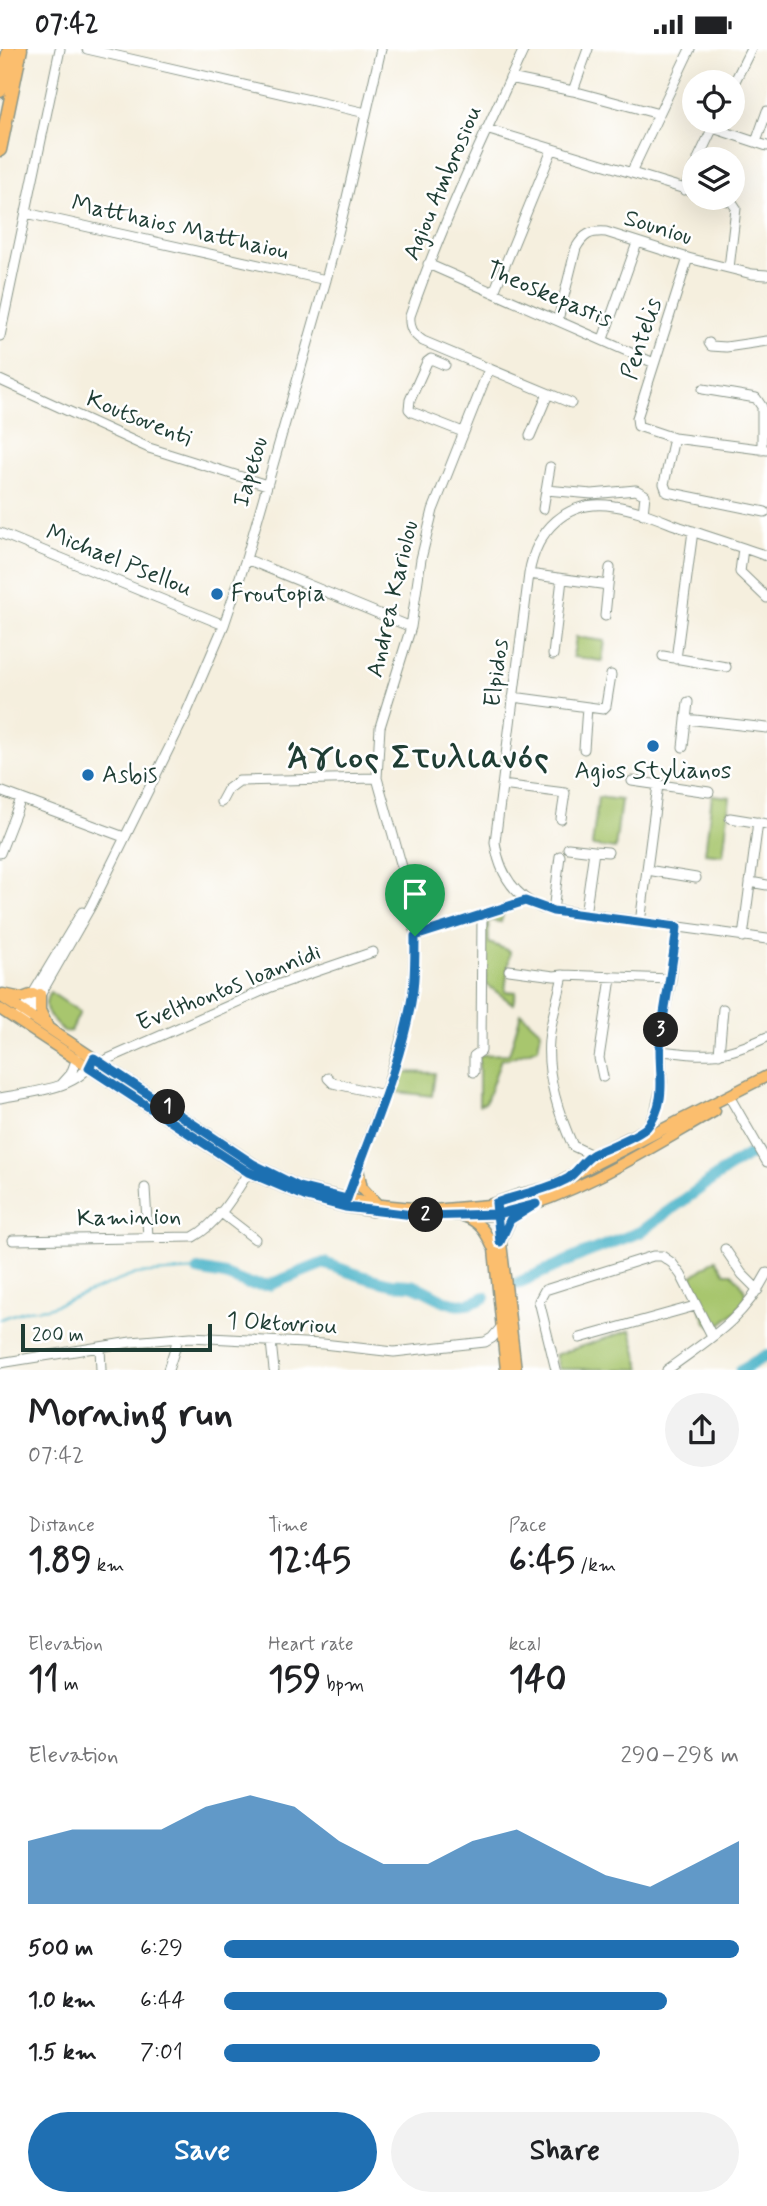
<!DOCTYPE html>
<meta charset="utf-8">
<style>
body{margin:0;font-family:Mynerve,sans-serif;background:#f2f2f2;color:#202124;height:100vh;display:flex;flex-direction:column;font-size:26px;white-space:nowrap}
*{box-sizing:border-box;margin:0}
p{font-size:23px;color:#757577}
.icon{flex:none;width:38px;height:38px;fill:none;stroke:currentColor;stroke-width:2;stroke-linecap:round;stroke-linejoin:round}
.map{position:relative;height:1321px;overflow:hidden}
.panel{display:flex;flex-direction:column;background:#fff;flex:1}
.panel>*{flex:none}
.fabs{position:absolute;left:682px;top:21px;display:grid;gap:14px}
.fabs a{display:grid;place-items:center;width:63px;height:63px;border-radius:50%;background:#fff;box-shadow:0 7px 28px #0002;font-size:35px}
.scale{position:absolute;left:21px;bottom:18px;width:191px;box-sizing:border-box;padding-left:7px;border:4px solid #1f3d34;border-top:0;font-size:19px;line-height:24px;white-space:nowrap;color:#1f3d34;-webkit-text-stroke:5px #fff;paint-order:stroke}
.pin{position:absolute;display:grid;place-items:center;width:60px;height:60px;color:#fff;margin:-72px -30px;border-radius:50% 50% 50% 0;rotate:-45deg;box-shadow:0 0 7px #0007}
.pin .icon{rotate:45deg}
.km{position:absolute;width:35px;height:35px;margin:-18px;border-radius:50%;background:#222;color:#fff;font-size:19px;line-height:35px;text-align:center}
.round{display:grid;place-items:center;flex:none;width:74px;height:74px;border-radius:37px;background:#f2f2f2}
.summary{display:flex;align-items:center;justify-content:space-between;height:119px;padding:0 28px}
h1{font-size:38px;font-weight:700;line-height:52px}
.stats{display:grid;grid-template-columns:repeat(3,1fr);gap:10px;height:119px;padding:7px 28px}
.stats div{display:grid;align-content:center}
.stats b{font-size:35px;font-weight:700}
.stats small{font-size:19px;font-weight:400}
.stats p{font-size:19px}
.chart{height:196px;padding:14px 28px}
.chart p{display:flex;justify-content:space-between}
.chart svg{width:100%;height:126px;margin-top:7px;fill:#1f6fb2;opacity:.7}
.button{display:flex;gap:14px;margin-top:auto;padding:14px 28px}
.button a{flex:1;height:80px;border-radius:42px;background:#1f6fb2;color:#fff;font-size:28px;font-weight:700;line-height:80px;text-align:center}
.button a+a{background:#f2f2f2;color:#202124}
ul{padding:0 28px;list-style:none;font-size:23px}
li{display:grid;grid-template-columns:112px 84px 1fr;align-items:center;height:52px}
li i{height:18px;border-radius:9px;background:#1f6fb2}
.status{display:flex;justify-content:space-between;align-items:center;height:49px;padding:0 35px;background:#fff;direction:ltr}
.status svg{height:19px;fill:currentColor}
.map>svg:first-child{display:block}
.green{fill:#a8c66e;stroke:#648251;stroke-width:2}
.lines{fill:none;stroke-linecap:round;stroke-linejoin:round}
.stream{stroke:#49b3c8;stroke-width:2}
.river{stroke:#49b3c8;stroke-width:12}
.minor-casing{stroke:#8a9689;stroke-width:11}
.major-casing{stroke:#8a9689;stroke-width:13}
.highway-casing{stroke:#8a9689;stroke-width:15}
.minor{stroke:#fff;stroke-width:9}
.major{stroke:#fbbe6e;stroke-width:10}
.highway{stroke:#fbbe6e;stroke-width:12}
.route-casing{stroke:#fff;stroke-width:14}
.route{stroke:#1f6fb2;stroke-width:9}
.poi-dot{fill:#1f6fb2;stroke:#fff;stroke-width:2.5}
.labels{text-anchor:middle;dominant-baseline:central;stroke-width:5;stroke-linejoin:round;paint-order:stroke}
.street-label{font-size:24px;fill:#1f3d34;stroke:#fff}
.poi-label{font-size:24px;fill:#1f3d34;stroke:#fff;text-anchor:start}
.district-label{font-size:32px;font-weight:bold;letter-spacing:2px;fill:#1f3d34;stroke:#fff}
</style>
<div class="status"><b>07:42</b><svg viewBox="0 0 49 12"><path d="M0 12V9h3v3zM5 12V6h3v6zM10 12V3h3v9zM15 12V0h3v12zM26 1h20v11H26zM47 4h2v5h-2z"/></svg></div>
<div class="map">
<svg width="767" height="1321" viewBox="0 0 767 1321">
<rect width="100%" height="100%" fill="#fff"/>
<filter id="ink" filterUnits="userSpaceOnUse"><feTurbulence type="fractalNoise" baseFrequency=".0143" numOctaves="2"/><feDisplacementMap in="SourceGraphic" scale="14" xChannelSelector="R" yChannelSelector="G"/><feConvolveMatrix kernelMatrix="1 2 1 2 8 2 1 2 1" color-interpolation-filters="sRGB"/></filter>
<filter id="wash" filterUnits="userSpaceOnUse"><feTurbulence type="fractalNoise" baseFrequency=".00686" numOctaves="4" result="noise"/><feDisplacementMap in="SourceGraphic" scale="28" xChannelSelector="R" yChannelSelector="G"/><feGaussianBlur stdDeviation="1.57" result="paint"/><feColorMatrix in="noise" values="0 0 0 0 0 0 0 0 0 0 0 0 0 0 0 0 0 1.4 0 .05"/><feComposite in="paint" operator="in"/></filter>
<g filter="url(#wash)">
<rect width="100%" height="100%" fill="#f5efde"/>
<!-- green -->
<path class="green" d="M576 588 605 592 602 612 573 608Z
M712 746 730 748 723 806 705 804Z
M598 748 621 751 615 800 592 797Z
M504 861 501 873 488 871 489 894 510 902 505 942 516 943 513 955 486 935 483 872 494 864Z
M50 943 80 963 71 982 64 983C52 969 39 962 50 943Z
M521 964 541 982 538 999 510 1009 501 1010 486 1053 479 1056V1006L509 1005Z
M402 1023 435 1024 432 1047 396 1043Z
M716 1210 725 1224H732C736 1229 744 1236 745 1243 749 1256 725 1271 717 1278L707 1275 696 1250 700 1246 691 1228Z
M631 1281 641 1320H559L555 1306Z"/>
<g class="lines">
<!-- stream -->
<path class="stream" d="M0 1270 27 1261 48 1259 136 1225 198 1221"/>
<!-- river -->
<path class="river" d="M198 1221 225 1226 248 1235 269 1236 324 1214C346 1222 369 1231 392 1235 399 1236 408 1235 414 1237 444 1248 452 1266 485 1248
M518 1234 583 1205 640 1183 732 1116 748 1106 755 1105
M741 1321 767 1306"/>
</g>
</g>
<g filter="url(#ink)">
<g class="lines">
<defs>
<path id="minor" d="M87 0 366 64
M524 0C483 88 442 175 410 267 409 279 413 285 423 292L571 354
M510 29 573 42 659 65
M733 36 751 0
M573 42 588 0
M713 79 767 97
M486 80 695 143
M756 93 767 62
M698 110 716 72
M631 124 690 0
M684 141 695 118
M718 149 732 153 736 159 729 219
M26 164 326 231
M688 209 637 369 638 377 674 389 767 401
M428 215 654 314
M494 243 552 101
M558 271 576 199C584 185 590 182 606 183L688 209 752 225 767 226
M0 287 60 0
M603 290 637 194
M709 294 711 297 726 298 767 292
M445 316 431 310 427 313 410 351 409 360 412 363 463 383
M0 331 149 399 267 436
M703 340 756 349 762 358V401
M530 387 548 345
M674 389 664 435 667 443 765 463
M546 441 592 445 636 441 645 446 643 465
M543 460 550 418
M0 484 224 576
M743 499 740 523 767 549
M767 507C738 497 709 488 680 478 659 470 637 460 614 457 566 449 536 482 529 525L495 793C499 823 513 846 541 859L767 890
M246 510 411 578
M529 525 608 536 610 519
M605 567 608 536
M553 606 562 530
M663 607 726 618
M676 610 693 482
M513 648 603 660 606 657 611 626
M686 670 767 679
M683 698 688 653
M584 700 587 658
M632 732 709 743
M502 736 565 744 561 770
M0 742 124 788
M221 753 228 740 239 732 377 729
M730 769 767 775
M568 799 594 802
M0 804 21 750
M647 821 696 829
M750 833 767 836
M553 862 560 807
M585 866 594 802 608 803
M640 874 658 736
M415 887 525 852
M743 888 758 773
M509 921 554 927 563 926 671 930
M563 926C559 947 551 969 549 991 546 1028 558 1064 573 1097L592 1106
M19 968 82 863
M27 969 91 857 185 667 224 576 246 510 326 231 346 153 381 0
M661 1002C707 1007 723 1009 767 988
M719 1005 723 960
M101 1013 271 938 373 903
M474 1023V1007L481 1002 482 866
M603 1028 599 1009 611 929
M328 1029 333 1034 384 1046
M62 1035 71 1025 77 1009
M729 1047 767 1113
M0 1049C28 1043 78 1041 92 1012
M574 1124 592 1106 646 1079 655 1064 662 1033 660 987 671 930 677 878
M145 1139 148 1188
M346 1153 387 1038 407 970 413 940 415 887 411 850 377 729 380 678 411 578 421 510 433 461 489 320
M220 1163 255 1190
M13 1191 193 1188C218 1175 236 1143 251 1119
M725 1200 742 1225 758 1241
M580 1289 695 1257
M271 1293 274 1321
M100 1298 101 1321
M0 1314 131 1293 191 1288 323 1295 394 1303 485 1293 492 1289 503 1276
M168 1321 178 1290
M556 1321 539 1252 545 1241 653 1207H662L672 1214 681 1226 712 1287
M667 1321C710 1289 742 1272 767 1224"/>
<path id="major" d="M3 945 22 949 33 945
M40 945V961L47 976
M0 947 253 1115 299 1138 371 1155 433 1161 489 1156 521 1145 550 1138 767 1027
M0 960 248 1123 307 1148 345 1158 372 1162
M358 1120 362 1139 378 1156
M497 1160 516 1321
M454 1166C472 1166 491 1168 508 1163 583 1143 648 1100 715 1062
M463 1167C479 1172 486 1183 492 1197
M502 1189 510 1171 524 1161
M493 1190 506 1321"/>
<path id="highway" d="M0 42 9 0
M0 101 21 0"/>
</defs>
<!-- minor casing -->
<use href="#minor" class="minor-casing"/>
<!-- major casing -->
<use href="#major" class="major-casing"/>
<!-- highway casing -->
<use href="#highway" class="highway-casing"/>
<!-- minor -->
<use href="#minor" class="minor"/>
<!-- major -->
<use href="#major" class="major"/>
<!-- highway -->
<use href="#highway" class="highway"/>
</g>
</g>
<g class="lines" filter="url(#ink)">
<defs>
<path id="route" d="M415 887C415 905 415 923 413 941 404 1009 370 1085 347 1150L299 1138 253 1115 94 1009 89 1019 248 1123 307 1148 345 1158 422 1167 498 1165 536 1155 510 1171 500 1193 496 1154C519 1145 545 1142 567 1130 577 1124 583 1111 594 1105 608 1098 637 1088 647 1078 671 1051 656 1015 661 984 666 949 673 914 677 878L553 862 525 852 415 887"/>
</defs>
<!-- route casing -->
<use href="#route" class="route-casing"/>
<!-- route -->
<use href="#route" class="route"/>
</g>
<!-- markers -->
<g class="poi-dot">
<circle cx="217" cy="545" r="7"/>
<circle cx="653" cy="697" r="7"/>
<circle cx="88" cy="726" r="7"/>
</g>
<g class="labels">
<!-- street labels -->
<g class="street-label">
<text transform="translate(443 134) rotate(-67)">Agiou Ambrosiou</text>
<text transform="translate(180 179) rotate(13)">Matthaios Matthaiou</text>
<text transform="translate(658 179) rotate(17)">Souniou</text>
<text transform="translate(549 246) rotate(23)">Theoskepastis</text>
<text transform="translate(642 290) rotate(-72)">Pentelis</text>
<text transform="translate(139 370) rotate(22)">Koutsoventi</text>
<text transform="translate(251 423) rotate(-74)">Iapetou</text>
<text transform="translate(119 512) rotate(22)">Michael Psellou</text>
<text transform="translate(393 550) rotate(-77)">Andrea Kariolou</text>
<text transform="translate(497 624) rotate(-83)">Elpidos</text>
<text transform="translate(229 939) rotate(-22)">Evelthontos Ioannidi</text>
<text transform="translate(129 1169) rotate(-1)">Kaminion</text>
<text transform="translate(282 1275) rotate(3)">1 Oktovriou</text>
</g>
<!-- poi labels -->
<g class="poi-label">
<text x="231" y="545">Froutopia</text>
<text x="653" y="722" text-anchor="middle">Agios Stylianos</text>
<text x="102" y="726">Asbis</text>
</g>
<!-- district labels -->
<g class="district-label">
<text x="419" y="710">Άγιος Στυλιανός</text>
</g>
</g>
</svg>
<div class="fabs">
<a><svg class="icon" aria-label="locate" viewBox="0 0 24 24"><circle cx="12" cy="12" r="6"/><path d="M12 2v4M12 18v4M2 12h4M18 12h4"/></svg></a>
<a><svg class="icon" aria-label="layers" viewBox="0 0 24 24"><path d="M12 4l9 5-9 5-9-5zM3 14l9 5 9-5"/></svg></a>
</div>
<div class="scale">200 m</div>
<div class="pin" style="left:415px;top:887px;background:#1e9e55"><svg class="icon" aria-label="arrive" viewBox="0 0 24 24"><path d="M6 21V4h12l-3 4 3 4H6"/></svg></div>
<b class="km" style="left:168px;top:1058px">1</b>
<b class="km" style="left:426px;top:1166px">2</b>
<b class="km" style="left:661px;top:981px">3</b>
</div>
<section class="panel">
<div class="summary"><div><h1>Morning run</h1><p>07:42</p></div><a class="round"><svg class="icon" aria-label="share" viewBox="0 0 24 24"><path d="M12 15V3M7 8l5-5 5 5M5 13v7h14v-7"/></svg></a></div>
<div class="stats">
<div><p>Distance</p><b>1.89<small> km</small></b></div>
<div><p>Time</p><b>12:45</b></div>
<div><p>Pace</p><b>6:45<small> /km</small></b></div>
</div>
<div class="stats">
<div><p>Elevation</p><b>11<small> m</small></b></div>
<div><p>Heart rate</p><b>159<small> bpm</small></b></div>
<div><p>kcal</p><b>140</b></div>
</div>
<div class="chart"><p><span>Elevation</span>290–298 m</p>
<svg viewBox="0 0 160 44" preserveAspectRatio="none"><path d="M0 44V22L10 18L20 18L30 18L40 10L50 6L60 10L70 22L80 30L90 30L100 22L110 18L120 26L130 34L140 38L150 30L160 22V44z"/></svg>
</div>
<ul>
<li><b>500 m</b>6:29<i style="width:100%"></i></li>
<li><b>1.0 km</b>6:44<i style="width:86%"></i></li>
<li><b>1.5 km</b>7:01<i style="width:73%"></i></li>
</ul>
<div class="button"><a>Save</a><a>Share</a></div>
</section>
